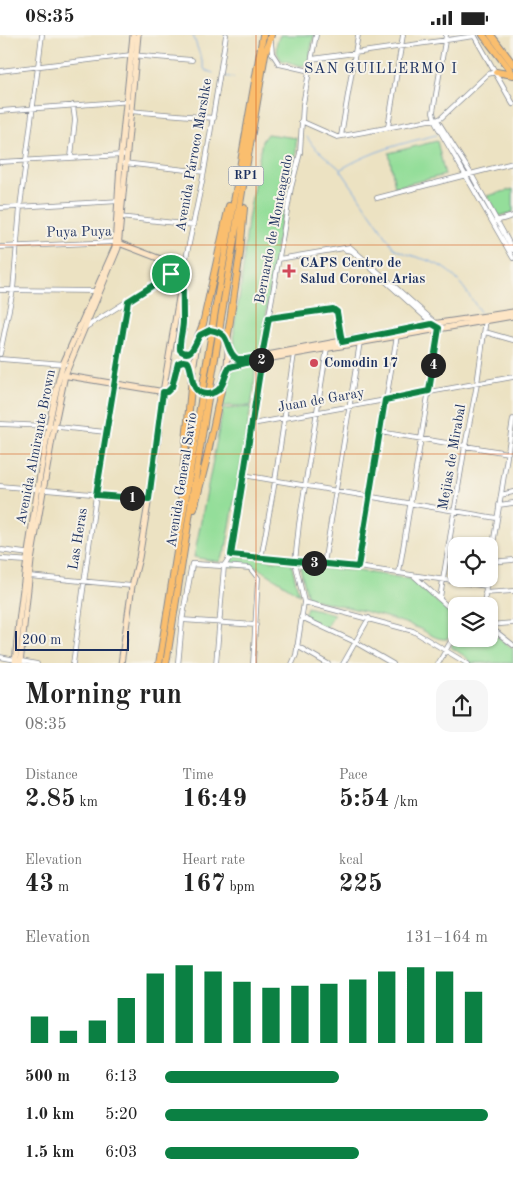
<!DOCTYPE html>
<meta charset="utf-8">
<style>
body{margin:0;font-family:"Old Standard TT",serif;background:#f6f6f6;color:#222;height:100vh;display:flex;flex-direction:column;font-size:19px;white-space:nowrap}
*{box-sizing:border-box;margin:0}
p{font-size:16px;color:#767676}
.icon{flex:none;width:28px;height:28px;fill:none;stroke:currentColor;stroke-width:2;stroke-linecap:round;stroke-linejoin:round}
.map{position:relative;height:628px;overflow:hidden}
.details{display:flex;flex-direction:column;background:#fff;flex:1}
.details>*{flex:none}
.buttons{position:absolute;left:448px;top:502px;display:grid;gap:10px}
.buttons a{display:grid;place-items:center;width:50px;height:50px;border-radius:10px;background:#fff;box-shadow:0 1px 4px #0004;font-size:25px}
.scale{position:absolute;left:15px;bottom:12px;width:114px;box-sizing:border-box;padding-left:5px;border:2px solid #1b2f5e;border-top:0;font-size:14px;line-height:18px;white-space:nowrap;color:#1b2f5e;-webkit-text-stroke:4px #f7f3e8;paint-order:stroke}
.pin{position:absolute;display:grid;place-items:center;width:42px;height:42px;color:#fff;margin:-21px;border:2px solid #fff;border-radius:50%;box-shadow:0 1px 5px #0007}
.km{position:absolute;width:25px;height:25px;margin:-12px;border-radius:50%;background:#222;color:#fff;font-size:14px;line-height:25px;text-align:center}
.round{display:grid;place-items:center;flex:none;width:52px;height:52px;border-radius:15px;background:#f6f6f6}
.head{display:flex;align-items:center;justify-content:space-between;height:85px;padding:0 25px}
h1{font-size:28px;font-weight:700;line-height:38px}
.stats{display:grid;grid-template-columns:repeat(3,1fr);gap:8px;height:85px;padding:5px 25px}
.stats div{display:grid;align-content:center}
.stats b{font-size:25px;font-weight:700}
.stats small{font-size:14px;font-weight:400}
.stats p{font-size:14px}
.chart{height:140px;padding:10px 25px}
.chart p{display:flex;justify-content:space-between}
.chart svg{width:100%;height:90px;margin-top:5px;stroke:#0b8043;stroke-width:6}
ul{padding:0 25px;list-style:none;font-size:16px}
li{display:grid;grid-template-columns:80px 60px 1fr;align-items:center;height:38px}
li i{height:12px;border-radius:6px;background:#0b8043}
.status{display:flex;justify-content:space-between;align-items:center;height:35px;padding:0 25px;background:#fff;direction:ltr}
.status svg{height:14px;fill:currentColor}
.map>svg:first-child{display:block}
.green{fill:#94de9a;stroke:#58867c}
.lines{fill:none;stroke-linecap:round;stroke-linejoin:round}
.stream{stroke:#78a9e3;stroke-width:1}
.minor-casing{stroke:#848890;stroke-width:5.5}
.tertiary-casing{stroke:#848890;stroke-width:6}
.secondary-casing{stroke:#848890;stroke-width:7}
.motorway-casing{stroke:#848890;stroke-width:8}
.minor{stroke:#fff;stroke-width:4}
.tertiary{stroke:#fff;stroke-width:4.5}
.secondary{stroke:#fde5c5;stroke-width:5}
.motorway{stroke:#fabe6e;stroke-width:6}
.motorway-bridge-casing{stroke:#848890;stroke-width:8;stroke-linecap:butt}
.motorway-bridge{stroke:#fabe6e;stroke-width:6}
.route-casing{stroke:#fff;stroke-width:10}
.route{stroke:#0b8043;stroke-width:6}
.grid{fill:none;stroke:#d45514;stroke-width:1;stroke-opacity:0.55}
.poi-dot{fill:#d1495b;stroke:#f7f3e8;stroke-width:2}
.labels{text-anchor:middle;dominant-baseline:central;stroke-width:4;stroke-linejoin:round;paint-order:stroke}
.shield{fill:#f7f3e8;stroke:#5d6a87;stroke-width:1}
.shield-label{font-size:12px;font-weight:bold;fill:#1b2f5e}
.street-label{font-size:14px;fill:#1b2f5e;stroke:#f7f3e8}
.poi-label{font-size:14px;font-weight:bold;fill:#1b2f5e;stroke:#f7f3e8;text-anchor:start}
.neighbourhood-label{font-size:15px;letter-spacing:1px;fill:#1b2f5e;stroke:#f7f3e8}
</style>
<div class="status"><b>08:35</b><svg viewBox="0 0 49 12"><path d="M0 12V9h3v3zM5 12V6h3v6zM10 12V3h3v9zM15 12V0h3v12zM26 1h20v11H26zM47 4h2v5h-2z"/></svg></div>
<div class="map">
<svg width="513" height="629" viewBox="0 0 513 629">
<rect width="100%" height="100%" fill="#f7f3e8"/>
<filter id="ink" filterUnits="userSpaceOnUse"><feTurbulence type="fractalNoise" baseFrequency=".02" numOctaves="2"/><feDisplacementMap in="SourceGraphic" scale="10" xChannelSelector="R" yChannelSelector="G"/><feConvolveMatrix kernelMatrix="1 2 1 2 8 2 1 2 1" color-interpolation-filters="sRGB"/></filter>
<filter id="wash" filterUnits="userSpaceOnUse"><feTurbulence type="fractalNoise" baseFrequency=".0096" numOctaves="4" result="noise"/><feDisplacementMap in="SourceGraphic" scale="20" xChannelSelector="R" yChannelSelector="G"/><feGaussianBlur stdDeviation="1.12" result="paint"/><feColorMatrix in="noise" values="0 0 0 0 0 0 0 0 0 0 0 0 0 0 0 0 0 1.4 0 .05"/><feComposite in="paint" operator="in"/></filter>
<g filter="url(#wash)">
<rect width="100%" height="100%" fill="#ece2c2"/>
<!-- green -->
<path class="green" d="M280 0H314L308 28 302 31 281 25C275 15 275 11 280 0Z
M267 99 296 103V119L280 189 260 319 241 322 235 317 234 293 241 252 248 184 262 106Z
M437 106 445 140 395 152 389 118Z
M513 154V177L499 181 487 161Z
M253 331 255 333 254 354 251 371H222L231 336 235 333Z
M251 372 226 514 219 527 194 522 223 374Z
M232 520 291 528 299 559 257 532 228 531Z
M300 532 358 536 410 544 456 583V590L447 604C435 605 428 597 418 593 383 579 345 572 308 563Z
M307 572 334 579 326 593 304 582Z
M489 595 513 614V628H471L466 622 451 612 456 603 489 604Z"/>
<g class="lines">
<!-- stream -->
<path class="stream" d="M193 0 205 35 213 38
M225 41 230 42
M232 42 234 43
M307 102 313 111 340 134 394 213C409 222 428 223 442 232 459 242 470 262 480 277
M341 134C374 115 400 109 436 100"/>
</g>
</g>
<g filter="url(#ink)">
<g class="lines">
<defs>
<path id="minor" d="M446 0 433 77 436 89 513 223
M271 7 272 18 279 29 310 36
M312 24 475 1
M0 36 131 20 192 25
M0 76 132 66
M129 76 214 83
M436 85 439 88 470 137 513 215
M301 86 337 102 429 85H436L441 83 488 39 496 37
M388 92 403 0
M341 101 358 0
M71 122 75 85 73 70
M0 127 123 120
M124 128 204 137
M377 163 513 128
M0 173 120 166
M119 182 194 190
M496 186 513 181
M0 212 115 207
M346 215 352 216 433 289
M279 224 350 212 438 290
M0 255 97 256
M269 283 333 273 337 277 343 307
M86 292 171 239 184 233 204 137 226 0
M485 297 513 305
M0 319 13 255 20 172 42 0
M262 321 291 153 300 118 303 69 316 0
M0 324 65 329
M0 389 49 391 106 397
M252 389 513 342
M380 397 508 418
M243 440 496 483
M0 451 149 464
M501 460 513 457
M499 470 513 468
M231 520 358 532 486 551
M261 524 275 446 294 319
M490 527 513 525
M324 529 360 307
M358 532 397 300
M489 535 513 384
M399 538 439 293
M29 541 132 551
M414 541 456 579
M485 558 513 556
M440 563 465 411 477 349 486 284
M304 567 413 596 468 629
M484 571 487 544
M301 582 355 607 393 629
M182 585 256 590
M489 590 513 588
M489 591 513 610
M297 611 328 629
M0 622 37 629
M73 629 96 460 128 265
M216 629 224 531 250 533 258 543 253 629
M292 629 296 620 304 567 295 527 299 489 327 313
M343 629 369 583
M438 629 456 597"/>
<path id="tertiary" d="M474 0 513 69
M0 515 31 519
M0 524 29 526
M178 629 182 585 192 529 224 531 231 520 262 321"/>
<path id="secondary" d="M116 207 184 233 163 357 156 420 139 523 132 551 121 629
M182 262 183 288 180 313 183 317C189 319 191 316 194 311
M229 313C231 322 237 325 246 324L432 289 513 277
M272 323 513 281
M226 338 232 331 248 327
M62 340 165 357 171 353C174 343 173 327 185 326 196 332 188 350 199 357 225 373 233 313 225 302 221 297 214 295 208 295L198 302 192 342
M15 629C20 565 30 503 40 440 47 403 52 365 63 329L115 212 120 128 133 0
M20 629 31 526 54 393 65 340 118 213 138 0"/>
<path id="motorway" d="M483 0 513 39
M491 0 513 29
M496 37 513 40
M214 282 263 0
M221 283 265 19 271 0
M198 302 203 289 229 171
M227 306 240 218 244 173
M204 345 211 303
M211 347 218 305
M181 461 192 342
M194 474 206 427 222 351
M159 629 201 367
M166 629 207 369"/>
</defs>
<!-- minor casing -->
<use href="#minor" class="minor-casing"/>
<!-- tertiary casing -->
<use href="#tertiary" class="tertiary-casing"/>
<!-- secondary casing -->
<use href="#secondary" class="secondary-casing"/>
<!-- motorway casing -->
<use href="#motorway" class="motorway-casing"/>
<!-- minor -->
<use href="#minor" class="minor"/>
<!-- tertiary -->
<use href="#tertiary" class="tertiary"/>
<!-- secondary -->
<use href="#secondary" class="secondary"/>
<!-- motorway -->
<use href="#motorway" class="motorway"/>
<defs>
<path id="motorway-bridge" d="M211 303 214 282
M218 305 221 283
M201 367 204 345
M207 369 211 347"/>
</defs>
<!-- motorway-bridge casing -->
<use href="#motorway-bridge" class="motorway-bridge-casing"/>
<!-- motorway-bridge -->
<use href="#motorway-bridge" class="motorway-bridge"/>
</g>
</g>
<g class="lines" filter="url(#ink)">
<defs>
<path id="route" d="M184 233C182 251 183 268 183 286 183 296 179 305 180 315 192 325 195 307 200 300L210 295C233 298 223 314 237 324H246L262 321 269 283 333 274 337 277 342 307 432 289 439 293 429 356 385 365 358 532 231 520 262 324 230 332C225 338 225 347 220 353 217 357 211 359 206 359 189 358 194 338 188 327L183 326 178 328 172 352 167 357H163L149 464 96 460 128 266 171 239Z"/>
</defs>
<!-- route casing -->
<use href="#route" class="route-casing"/>
<!-- route -->
<use href="#route" class="route"/>
</g>
<!-- grid -->
<path class="grid" d="M256 0V629M0 210H513M0 419H513"/>
<!-- markers -->
<g class="poi-dot">
<path d="M286.5 228.5h5v5h5v5h-5v5h-5v-5h-5v-5h5z"/>
<circle cx="314" cy="328" r="5"/>
</g>
<g class="labels">
<!-- shield labels -->
<rect class="shield" x="228.5" y="131.5" width="35" height="19" rx="4"/>
<g class="shield-label">
<text x="246" y="141">RP1</text>
</g>
<!-- street labels -->
<g class="street-label">
<text transform="translate(194 120) rotate(-80)">Avenida Párroco Marshke</text>
<text transform="translate(274 194) rotate(-79)">Bernardo de Monteagudo</text>
<text transform="translate(79 197) rotate(-1)">Puya Puya</text>
<text transform="translate(321 365) rotate(-10)">Juan de Garay</text>
<text transform="translate(36 412) rotate(-79)">Avenida Almirante Brown</text>
<text transform="translate(452 422) rotate(-80)">Mejias de Mirabal</text>
<text transform="translate(182 445) rotate(-81)">Avenida General Savio</text>
<text transform="translate(78 504) rotate(-81)">Las Heras</text>
</g>
<!-- poi labels -->
<g class="poi-label">
<text x="300" y="228">CAPS Centro de<tspan x="300" dy="16">Salud Coronel Arias</tspan></text>
<text x="324" y="328">Comodin 17</text>
</g>
<!-- neighbourhood labels -->
<g class="neighbourhood-label">
<text x="381" y="34">SAN GUILLERMO I</text>
</g>
</g>
</svg>
<div class="buttons">
<a><svg class="icon" aria-label="locate" viewBox="0 0 24 24"><circle cx="12" cy="12" r="6"/><path d="M12 2v4M12 18v4M2 12h4M18 12h4"/></svg></a>
<a><svg class="icon" aria-label="layers" viewBox="0 0 24 24"><path d="M12 4l9 5-9 5-9-5zM3 14l9 5 9-5"/></svg></a>
</div>
<div class="scale">200 m</div>
<div class="pin" style="left:171px;top:239px;background:#1e9e55"><svg class="icon" aria-label="arrive" viewBox="0 0 24 24"><path d="M6 21V4h12l-3 4 3 4H6"/></svg></div>
<b class="km" style="left:132px;top:463px">1</b>
<b class="km" style="left:261px;top:325px">2</b>
<b class="km" style="left:314px;top:528px">3</b>
<b class="km" style="left:433px;top:330px">4</b>
</div>
<section class="details">
<div class="head"><div><h1>Morning run</h1><p>08:35</p></div><a class="round"><svg class="icon" aria-label="share" viewBox="0 0 24 24"><path d="M12 15V3M7 8l5-5 5 5M5 13v7h14v-7"/></svg></a></div>
<div class="stats">
<div><p>Distance</p><b>2.85<small> km</small></b></div>
<div><p>Time</p><b>16:49</b></div>
<div><p>Pace</p><b>5:54<small> /km</small></b></div>
</div>
<div class="stats">
<div><p>Elevation</p><b>43<small> m</small></b></div>
<div><p>Heart rate</p><b>167<small> bpm</small></b></div>
<div><p>kcal</p><b>225</b></div>
</div>
<div class="chart"><p><span>Elevation</span>131–164 m</p>
<svg viewBox="0 0 160 44" preserveAspectRatio="none"><path d="M5 44V31M15 44V38M25 44V33M35 44V22M45 44V10M55 44V6M65 44V9M75 44V14M85 44V17M95 44V16M105 44V15M115 44V13M125 44V9M135 44V7M145 44V9M155 44V19"/></svg>
</div>
<ul>
<li><b>500 m</b>6:13<i style="width:54%"></i></li>
<li><b>1.0 km</b>5:20<i style="width:100%"></i></li>
<li><b>1.5 km</b>6:03<i style="width:60%"></i></li>
</ul>
</section>
